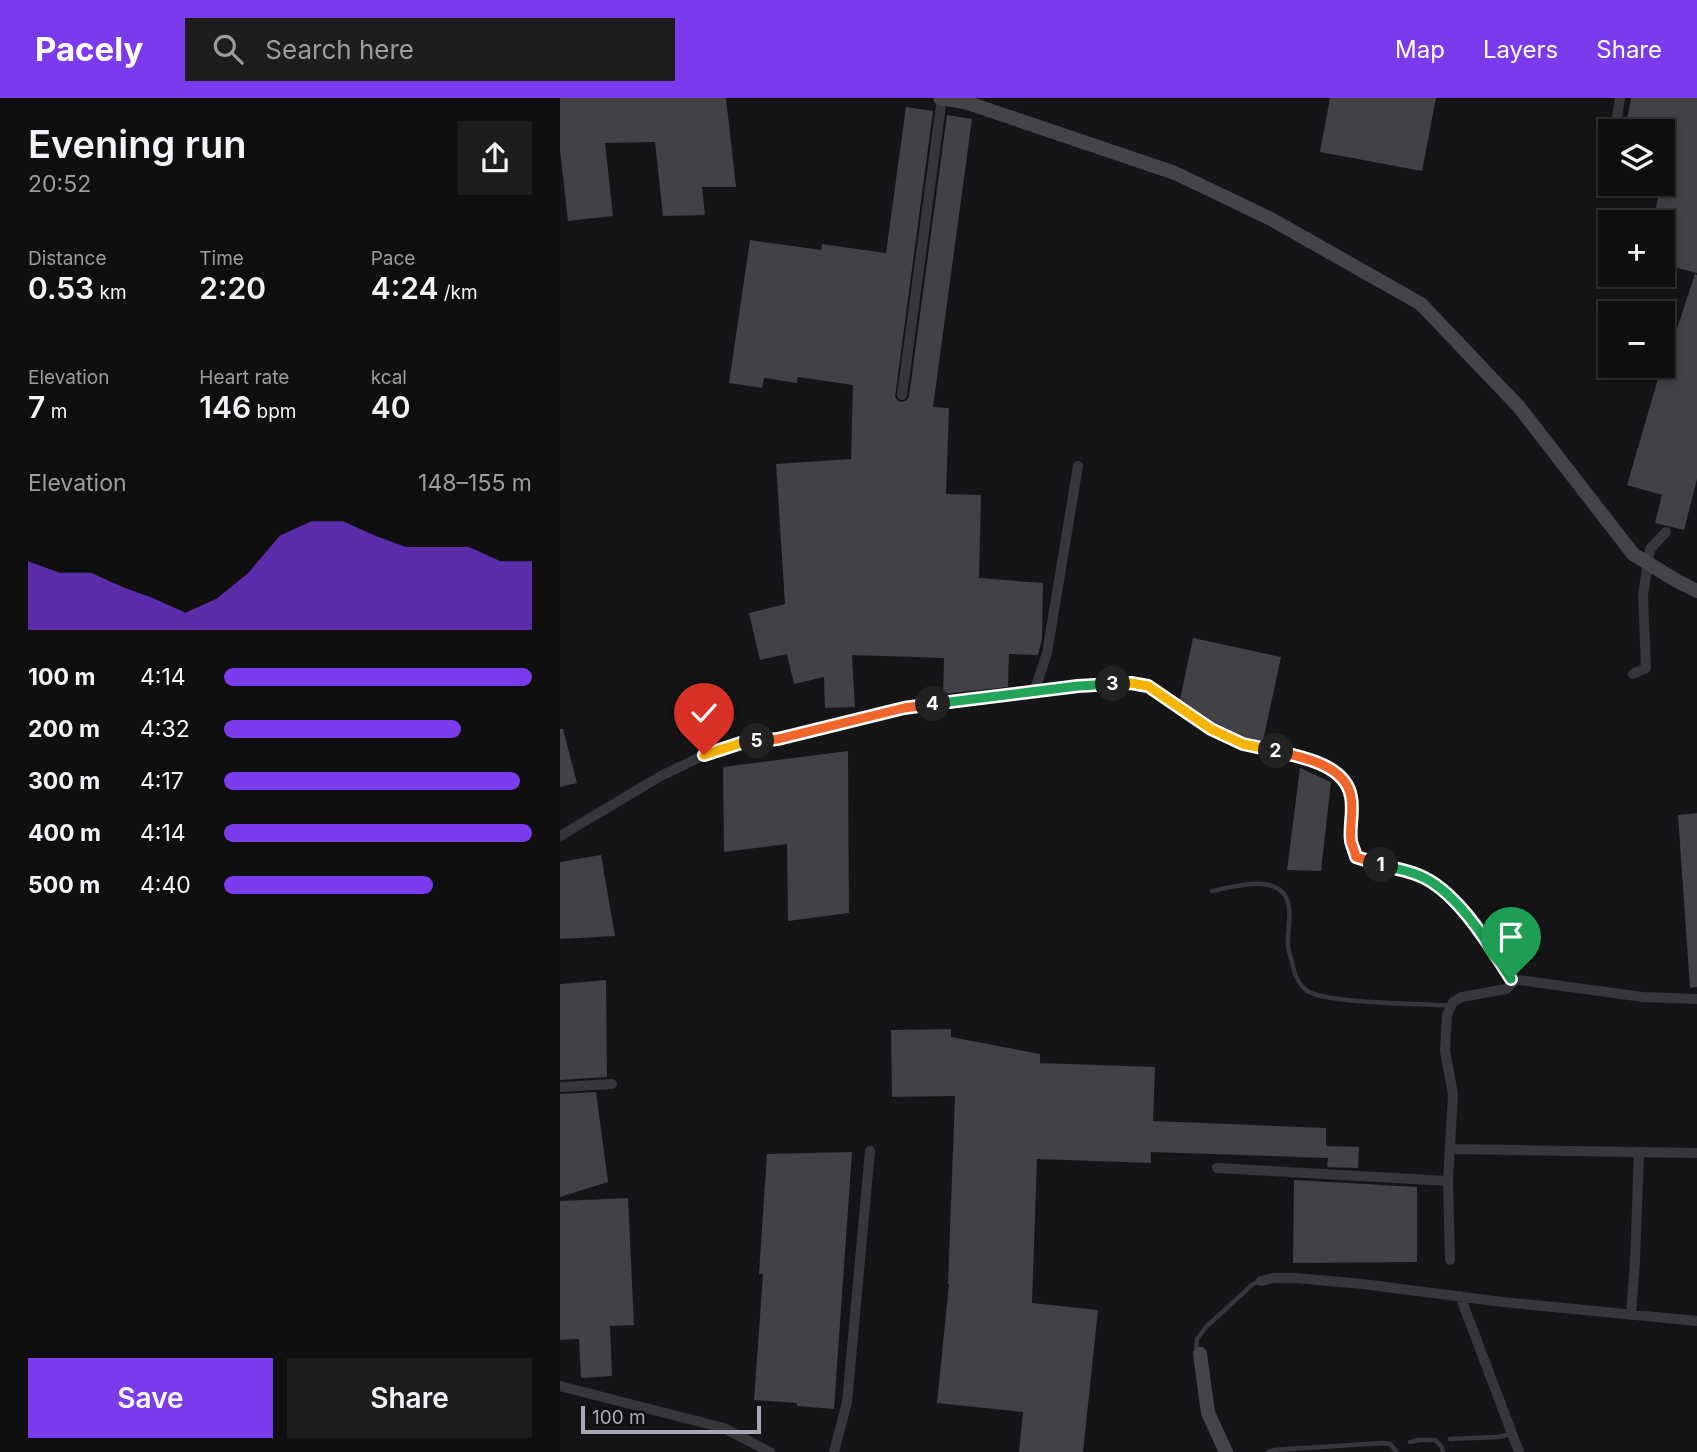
<!DOCTYPE html>
<meta charset="utf-8">
<style>
body{margin:0;font-family:Inter,sans-serif;background:#1e1d1e;color:#f1f3f6;height:100vh;display:flex;flex-direction:column;font-size:26px;white-space:nowrap}
*{box-sizing:border-box;margin:0}
p{font-size:23px;color:#9c9c9f}
.icon{flex:none;width:38px;height:38px;fill:none;stroke:currentColor;stroke-width:2;stroke-linecap:round;stroke-linejoin:round}
.map{position:relative;flex:1;overflow:hidden}
.side{display:flex;flex-direction:column;background:#100f10;width:560px}
.side>*{flex:none}
.buttons{position:absolute;left:1038px;top:21px;display:grid;gap:14px}
.buttons a{display:grid;place-items:center;width:77px;height:77px;border-radius:0px;background:#100f10;box-shadow:0 4px 10px #0003,0 0 0 2px #302f30;font-size:35px}
.scale{position:absolute;left:21px;bottom:18px;width:180px;box-sizing:border-box;padding-left:7px;border:4px solid #a7aab6;border-top:0;font-size:19px;line-height:24px;white-space:nowrap;color:#a7aab6;-webkit-text-stroke:5px #100f11;paint-order:stroke}
.pin{position:absolute;display:grid;place-items:center;width:60px;height:60px;color:#fff;margin:-72px -30px;border-radius:50% 50% 50% 0;rotate:-45deg;box-shadow:0 0 7px #0007}
.pin .icon{rotate:45deg}
.km{position:absolute;width:35px;height:35px;margin:-18px;border-radius:50%;background:#222;color:#fff;font-size:19px;line-height:35px;text-align:center}
.round{display:grid;place-items:center;flex:none;width:74px;height:74px;border-radius:0px;background:#1e1d1e}
.headline{display:flex;align-items:center;justify-content:space-between;height:119px;padding:0 28px}
h1{font-size:38px;font-weight:600;line-height:52px}
.figures{display:grid;grid-template-columns:repeat(3,1fr);gap:10px;height:119px;padding:7px 28px}
.figures div{display:grid;align-content:center}
.figures b{font-size:30px;font-weight:600}
.figures small{font-size:19px;font-weight:400}
.figures p{font-size:19px}
.chart{height:196px;padding:14px 28px}
.chart p{display:flex;justify-content:space-between}
.chart svg{width:100%;height:126px;margin-top:7px;fill:#7c3aed;opacity:.7}
.action{display:flex;gap:14px;margin-top:auto;padding:14px 28px}
.action a{flex:1;height:80px;border-radius:0px;background:#7c3aed;color:#fff;font-size:28px;font-weight:600;line-height:80px;text-align:center}
.action a+a{background:#1e1d1e;color:#f1f3f6}
ul{padding:0 28px;list-style:none;font-size:23px}
li{display:grid;grid-template-columns:112px 84px 1fr;align-items:center;height:52px}
li i{height:18px;border-radius:9px;background:#7c3aed}
header{display:flex;align-items:center;gap:42px;box-sizing:border-box;height:98px;padding:0 35px;background:#7c3aed;color:#fff}
header strong{font-size:33px}
nav{display:flex;gap:38px;margin-inline-start:auto;font-size:24px}
.search{width:490px;height:63px;background:#1e1d1e;display:flex;align-items:center;gap:18px;box-sizing:border-box;padding:0 24px;border-radius:0px;color:#9c9c9f;font-size:26px}
main{display:flex;flex:1;min-height:0}
.map>svg:first-child{display:block}
.building{fill:#414146}
.lines{fill:none;stroke-linecap:round;stroke-linejoin:round}
.lane{stroke:#36363b;stroke-width:4.5}
.street{stroke:#36363b;stroke-width:10}
.secondary{stroke:#44454b;stroke-width:14}
.split-1-casing{stroke:#fff;stroke-width:14}
.split-2-casing{stroke:#fff;stroke-width:14}
.split-3-casing{stroke:#fff;stroke-width:14}
.split-4-casing{stroke:#fff;stroke-width:14}
.split-5-casing{stroke:#fff;stroke-width:14}
.split-6-casing{stroke:#fff;stroke-width:14}
.split-1{stroke:#22a559;stroke-width:9}
.split-2{stroke:#f0652b;stroke-width:9}
.split-3{stroke:#f5b400;stroke-width:9}
.split-4{stroke:#22a559;stroke-width:9}
.split-5{stroke:#f0652b;stroke-width:9}
.split-6{stroke:#f5b400;stroke-width:9}
</style>
<header>
<strong>Pacely</strong>
<div class="search"><svg class="icon" aria-label="search" viewBox="0 0 24 24"><circle cx="10" cy="10" r="6"/><path d="M15 15l6 6"/></svg>Search here</div>
<nav><a>Map</a><a>Layers</a><a>Share</a></nav>
</header>
<main>
<section class="side">
<div class="headline"><div><h1>Evening run</h1><p>20:52</p></div><a class="round"><svg class="icon" aria-label="share" viewBox="0 0 24 24"><path d="M12 15V3M7 8l5-5 5 5M5 13v7h14v-7"/></svg></a></div>
<div class="figures">
<div><p>Distance</p><b>0.53<small> km</small></b></div>
<div><p>Time</p><b>2:20</b></div>
<div><p>Pace</p><b>4:24<small> /km</small></b></div>
</div>
<div class="figures">
<div><p>Elevation</p><b>7<small> m</small></b></div>
<div><p>Heart rate</p><b>146<small> bpm</small></b></div>
<div><p>kcal</p><b>40</b></div>
</div>
<div class="chart"><p><span>Elevation</span>148–155 m</p>
<svg viewBox="0 0 160 44" preserveAspectRatio="none"><path d="M0 44V20L10 24L20 24L30 29L40 33L50 38L60 33L70 24L80 11L90 6L100 6L110 11L120 15L130 15L140 15L150 20L160 20V44z"/></svg>
</div>
<ul>
<li><b>100 m</b>4:14<i style="width:100%"></i></li>
<li><b>200 m</b>4:32<i style="width:77%"></i></li>
<li><b>300 m</b>4:17<i style="width:96%"></i></li>
<li><b>400 m</b>4:14<i style="width:100%"></i></li>
<li><b>500 m</b>4:40<i style="width:68%"></i></li>
</ul>
<div class="action"><a>Save</a><a>Share</a></div>
</section>
<div class="map">
<svg width="1137" height="1354" viewBox="0 0 1137 1354">
<rect width="100%" height="100%" fill="#151416"/>
<!-- building -->
<path class="building" d="M0 0H166L176 89H142L145 117 103 118 95 44 45 45 53 118 8 123 0 52Z
M770 0H876L862 73 760 54Z
M1071 0H1137V175L1102 166V124H1093L1101 86H1102V33H1065Z
M346 9 373 13 335 299 338 303 342 304 347 302 349 298 387 17 412 21 373 309 389 310 386 396 421 397 419 480 483 485 482 541 478 557 449 556 448 589 383 596 384 560 292 557 295 609 265 610 264 579 234 586 227 556 200 562 189 515 225 506 216 366 291 361 293 287 238 279 237 285 204 280 202 290 169 285 190 142 261 152 262 146 326 155Z
M1135 176 1137 177V381L1124 432 1095 425 1102 397 1067 387 1098 281 1100 282Z
M633 540 721 559 703 643 685 639 655 625 620 601Z
M0 631H3L17 685 0 689Z
M288 653 289 815 228 823 227 746 164 754 163 669Z
M740 670 771 684 761 773 727 772Z
M1137 715V889L1130 890 1118 717Z
M41 757 55 838 0 841V764Z
M46 882 47 979 0 982V886Z
M391 931V939L480 956V965L595 969 593 1023 766 1030V1048L799 1049 798 1070 767 1069 768 1060 591 1054V1065L477 1061 472 1205 538 1212 523 1354H459L463 1314 377 1305 389 1186H388L395 998 332 999 331 932Z
M36 994 48 1084 0 1099V996Z
M292 1054 274 1311 237 1308V1305L194 1302 203 1176H199L207 1056Z
M734 1082 857 1089V1164L733 1165Z
M68 1100 74 1227 50 1228 52 1278 21 1280 19 1241 0 1242V1103Z"/>
<g class="lines">
<!-- lane -->
<path class="lane" d="M652 793C676 788 725 773 729 810 731 822 727 835 728 848 729 855 732 862 733 869 735 877 739 887 746 892 762 906 863 905 890 908
M638 1253 636 1250 637 1241 646 1229 693 1186 700 1183
M890 1341 938 1339 951 1336
M850 1344 859 1342H875L882 1349 883 1354
M708 1354 713 1352 823 1345 830 1346 837 1354"/>
<!-- street -->
<path class="street" d="M1055 33 1060 0
M1047 78 1050 63
M342 297 382 0
M1073 576 1086 570 1083 497 1090 451 1106 434
M474 594 487 555 518 368
M0 738 99 679 144 657 181 644 217 641 344 610 518 588 571 585 588 588 651 631 683 646 741 659 771 671 786 683 791 699V743L797 759 859 777 882 792 905 814 930 848 951 881 1083 899 1137 901
M0 989 52 986
M890 1051 1137 1055
M657 1070 888 1083
M890 1162 888 1083 893 996 885 953 887 917 893 904 902 899 946 891 955 882
M701 1183 713 1180H735L803 1186 942 1204 1137 1223
M900 1198 959 1354
M1071 1216 1075 1164 1079 1054
M0 1288 164 1330 210 1354
M274 1354 287 1304 310 1053"/>
<!-- secondary -->
<path class="secondary" d="M380 0 405 4 615 75 711 121 861 206 959 309 1073 456 1117 483 1137 493
M640 1256 648 1315 666 1354"/>
</g>
<g class="lines">
<defs>
<path id="split-1" d="M821 767C833 770 846 772 858 777 897 792 929 847 951 881"/>
<path id="split-2" d="M716 653C742 659 786 667 791 699 794 713 789 729 791 743 792 748 795 754 796 759L821 767"/>
<path id="split-3" d="M553 586 571 585 588 588 651 631 683 646 716 653"/>
<path id="split-4" d="M373 606 518 588 553 586"/>
<path id="split-5" d="M197 643 218 641 344 610 373 606"/>
<path id="split-6" d="M144 657 181 645 197 643"/>
</defs>
<!-- split-1 casing -->
<use href="#split-1" class="split-1-casing"/>
<!-- split-2 casing -->
<use href="#split-2" class="split-2-casing"/>
<!-- split-3 casing -->
<use href="#split-3" class="split-3-casing"/>
<!-- split-4 casing -->
<use href="#split-4" class="split-4-casing"/>
<!-- split-5 casing -->
<use href="#split-5" class="split-5-casing"/>
<!-- split-6 casing -->
<use href="#split-6" class="split-6-casing"/>
<!-- split-1 -->
<use href="#split-1" class="split-1"/>
<!-- split-2 -->
<use href="#split-2" class="split-2"/>
<!-- split-3 -->
<use href="#split-3" class="split-3"/>
<!-- split-4 -->
<use href="#split-4" class="split-4"/>
<!-- split-5 -->
<use href="#split-5" class="split-5"/>
<!-- split-6 -->
<use href="#split-6" class="split-6"/>
</g>
</svg>
<div class="buttons">
<a><svg class="icon" aria-label="layers" viewBox="0 0 24 24"><path d="M12 4l9 5-9 5-9-5zM3 14l9 5 9-5"/></svg></a>
<a>+</a>
<a>−</a>
</div>
<div class="scale">100 m</div>
<div class="pin" style="left:951px;top:881px;background:#1e9e55"><svg class="icon" aria-label="arrive" viewBox="0 0 24 24"><path d="M6 21V4h12l-3 4 3 4H6"/></svg></div>
<div class="pin" style="left:144px;top:657px;background:#d93025"><svg class="icon" aria-label="check" viewBox="0 0 24 24"><path d="M5 12l5 5 9-10"/></svg></div>
<b class="km" style="left:821px;top:767px">1</b>
<b class="km" style="left:716px;top:653px">2</b>
<b class="km" style="left:553px;top:586px">3</b>
<b class="km" style="left:373px;top:606px">4</b>
<b class="km" style="left:197px;top:643px">5</b>
</div>
</main>
